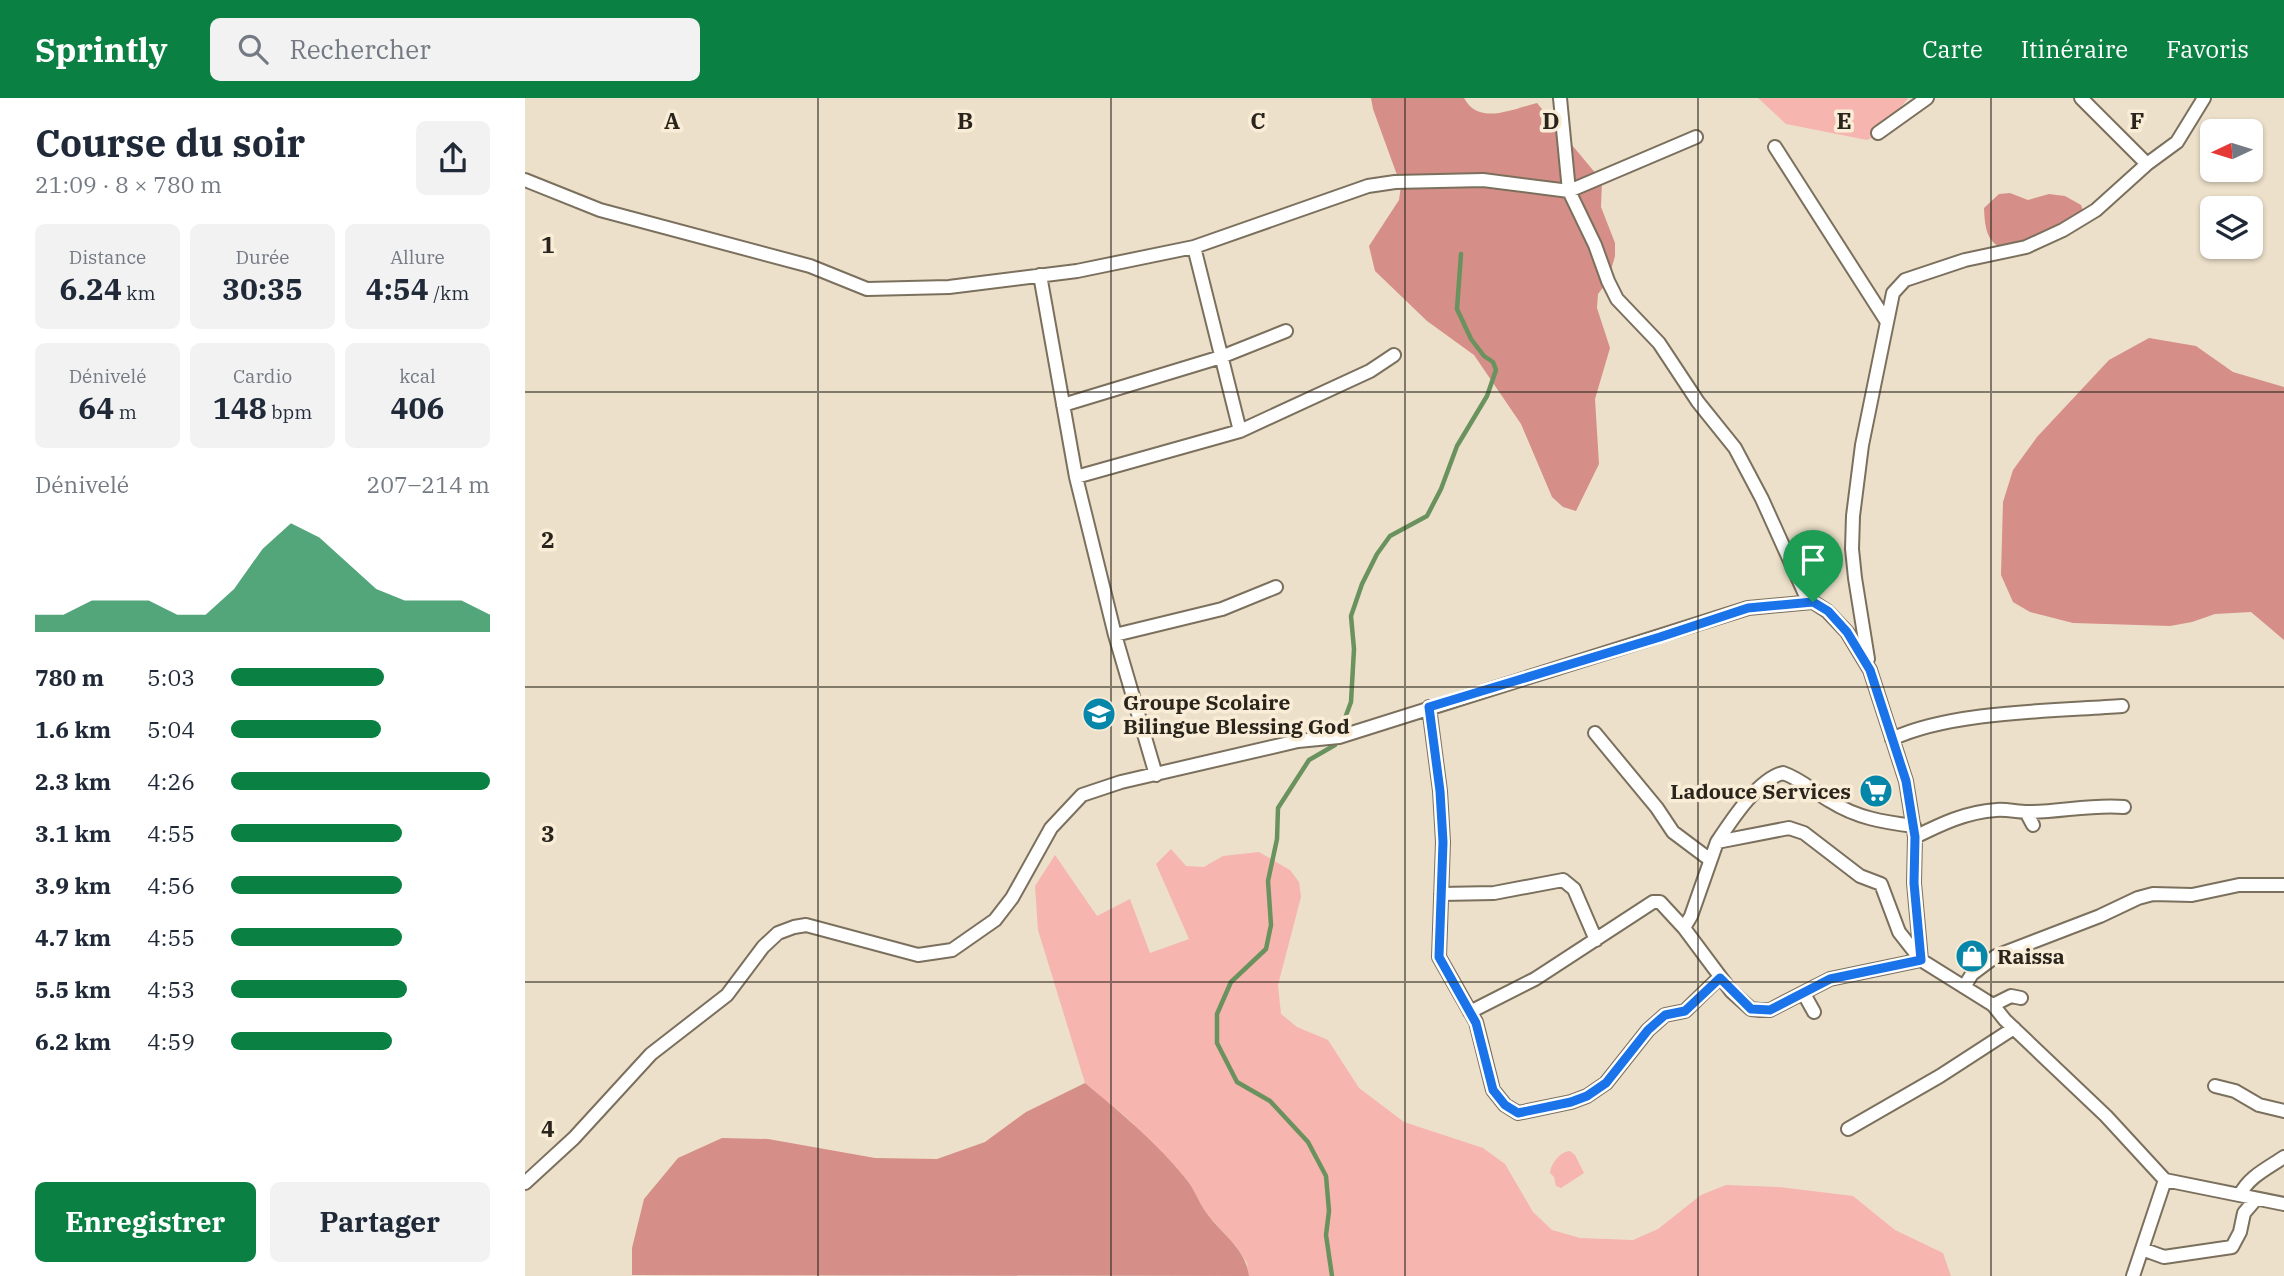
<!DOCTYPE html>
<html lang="fr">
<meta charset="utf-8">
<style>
body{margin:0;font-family:"IBM Plex Serif",serif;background:#f2f2f3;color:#1f2937;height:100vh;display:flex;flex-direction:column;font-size:26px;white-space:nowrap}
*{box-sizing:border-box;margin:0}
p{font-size:23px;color:#747a83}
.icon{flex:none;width:38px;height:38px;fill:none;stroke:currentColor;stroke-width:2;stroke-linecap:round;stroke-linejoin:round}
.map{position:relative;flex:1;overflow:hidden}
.drawer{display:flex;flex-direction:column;background:#fff;width:525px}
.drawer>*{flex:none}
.needle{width:46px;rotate:266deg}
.fabs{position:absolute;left:1675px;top:21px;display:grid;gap:14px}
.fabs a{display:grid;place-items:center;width:63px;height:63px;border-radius:10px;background:#fff;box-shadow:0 2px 5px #0004;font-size:35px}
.pin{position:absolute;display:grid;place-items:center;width:60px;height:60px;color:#fff;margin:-72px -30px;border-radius:50% 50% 50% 0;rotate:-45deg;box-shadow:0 0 7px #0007}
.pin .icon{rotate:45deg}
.round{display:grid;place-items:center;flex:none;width:74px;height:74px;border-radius:10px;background:#f2f2f3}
.headline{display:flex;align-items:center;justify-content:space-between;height:119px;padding:0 35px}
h1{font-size:38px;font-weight:800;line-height:52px}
.stats{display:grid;grid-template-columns:repeat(3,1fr);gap:10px;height:119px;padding:7px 35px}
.stats div{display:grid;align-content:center;border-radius:10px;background:#f2f2f3;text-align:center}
.stats b{font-size:30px;font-weight:800}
.stats small{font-size:19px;font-weight:400}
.stats p{font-size:19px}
.chart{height:196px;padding:14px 35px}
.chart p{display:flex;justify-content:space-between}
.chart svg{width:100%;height:126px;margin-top:7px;fill:#0b8043;opacity:.7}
.button{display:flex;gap:14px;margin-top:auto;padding:14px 35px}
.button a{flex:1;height:80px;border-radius:10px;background:#0b8043;color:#fff;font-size:28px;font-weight:800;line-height:80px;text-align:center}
.button a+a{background:#f2f2f3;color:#1f2937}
ul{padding:0 35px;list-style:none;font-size:23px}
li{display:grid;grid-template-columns:112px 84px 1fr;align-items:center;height:52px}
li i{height:18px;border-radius:9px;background:#0b8043}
header{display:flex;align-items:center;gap:42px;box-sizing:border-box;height:98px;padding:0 35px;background:#0b8043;color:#fff}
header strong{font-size:33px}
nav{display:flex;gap:38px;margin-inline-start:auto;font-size:24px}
.search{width:490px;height:63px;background:#f2f2f3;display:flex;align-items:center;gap:18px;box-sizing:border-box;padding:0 24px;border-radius:10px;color:#747a83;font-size:26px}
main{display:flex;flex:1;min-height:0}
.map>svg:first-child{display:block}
.green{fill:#f6b5af}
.forest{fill:#d68e88}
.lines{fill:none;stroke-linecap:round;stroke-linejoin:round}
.stream{stroke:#6a925e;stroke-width:4.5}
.street-casing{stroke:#7b705d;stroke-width:16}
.street{stroke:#fff;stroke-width:12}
.route-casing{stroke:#fff;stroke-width:14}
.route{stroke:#1a73e8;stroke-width:9}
.grid{fill:none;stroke:#29241c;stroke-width:2;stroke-opacity:0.55}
.labels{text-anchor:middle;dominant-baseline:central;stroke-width:7;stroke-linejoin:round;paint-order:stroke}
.poi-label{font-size:21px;font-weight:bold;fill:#29241c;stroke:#faedd7;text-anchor:start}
.grid-label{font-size:23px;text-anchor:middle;font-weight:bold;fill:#29241c;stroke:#faedd7;stroke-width:7;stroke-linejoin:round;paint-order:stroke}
</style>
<header>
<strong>Sprintly</strong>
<div class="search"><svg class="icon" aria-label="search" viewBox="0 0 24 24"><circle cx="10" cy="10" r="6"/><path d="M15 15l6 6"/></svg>Rechercher</div>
<nav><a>Carte</a><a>Itinéraire</a><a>Favoris</a></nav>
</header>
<main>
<section class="drawer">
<div class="headline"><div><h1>Course du soir</h1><p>21:09 · 8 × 780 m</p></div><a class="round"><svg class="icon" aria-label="share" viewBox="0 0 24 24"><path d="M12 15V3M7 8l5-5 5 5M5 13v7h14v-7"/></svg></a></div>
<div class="stats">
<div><p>Distance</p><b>6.24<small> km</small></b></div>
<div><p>Durée</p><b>30:35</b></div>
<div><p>Allure</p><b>4:54<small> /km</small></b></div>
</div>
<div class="stats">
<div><p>Dénivelé</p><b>64<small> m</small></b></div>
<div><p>Cardio</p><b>148<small> bpm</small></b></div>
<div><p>kcal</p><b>406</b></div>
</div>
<div class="chart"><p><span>Dénivelé</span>207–214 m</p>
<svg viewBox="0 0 160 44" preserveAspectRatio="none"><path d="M0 44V38L10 38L20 33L30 33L40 33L50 38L60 38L70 29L80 15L90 6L100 11L110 20L120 29L130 33L140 33L150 33L160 38V44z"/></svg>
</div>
<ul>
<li><b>780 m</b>5:03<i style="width:59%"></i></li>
<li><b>1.6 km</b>5:04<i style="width:58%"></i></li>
<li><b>2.3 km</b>4:26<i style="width:100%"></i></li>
<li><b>3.1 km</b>4:55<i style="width:66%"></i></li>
<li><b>3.9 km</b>4:56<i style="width:66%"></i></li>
<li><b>4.7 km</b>4:55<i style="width:66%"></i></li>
<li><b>5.5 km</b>4:53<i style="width:68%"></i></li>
<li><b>6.2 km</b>4:59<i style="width:62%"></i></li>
</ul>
<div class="button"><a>Enregistrer</a><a>Partager</a></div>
</section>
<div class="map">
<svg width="1759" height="1178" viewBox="0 0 1759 1178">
<rect width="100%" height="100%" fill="#ece0ca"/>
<!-- green -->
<path class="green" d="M1233 0H1383L1355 36 1342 42 1261 26Z
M646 751 661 768 679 769 698 758 734 754 765 772 774 784 776 799 753 887 756 916 772 929 803 942 834 990 879 1024 958 1050 980 1066 1008 1114 1027 1132 1055 1140 1108 1142 1133 1131 1176 1097 1201 1087 1254 1089 1328 1098 1370 1132 1418 1155 1426 1178H724L722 1165 711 1148 680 1114 663 1083 603 1021 560 985 513 832 510 788 530 757 572 818 605 801 625 855 664 841 631 766Z
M1045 1053 1050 1057 1059 1075 1036 1090 1031 1088 1029 1079 1025 1075C1026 1065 1035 1054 1045 1053Z"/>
<!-- forest -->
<path class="forest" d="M846 0H939C954 28 987 11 1012 5L1077 83 1076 109 1090 145V158L1083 183 1073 196 1072 210 1085 250 1070 301 1074 366 1051 413 1038 409 1027 399 996 326 949 257 902 223 850 173 844 148 874 102 876 88 848 11Z
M1485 95 1503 102 1524 96 1540 98 1556 107 1560 118 1489 151C1462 151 1460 132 1459 110L1474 96Z
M1624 240 1671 248 1708 274 1759 289V542L1726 514 1690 516 1667 524 1645 528 1548 525 1505 514 1488 504 1476 477 1478 404 1488 372 1512 339 1584 262Z
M560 985C596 1015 632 1045 661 1081 669 1090 673 1103 680 1113 695 1135 721 1150 724 1178L107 1177V1150L119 1101 153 1060 197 1040 243 1041 350 1060 412 1061 460 1044 501 1014Z"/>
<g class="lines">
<!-- stream -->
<path class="stream" d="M807 1178 801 1137 804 1113 801 1078 783 1044 745 1003 712 984 692 945V916L706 884 741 851 746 827 743 783 752 741 753 710 784 662 810 647 826 604 829 551 826 518 837 486 852 456 865 438 902 418 916 391 932 348 962 298 971 272 968 264 959 258 946 241 932 211 936 156"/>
<defs>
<path id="street" d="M1035 0 1044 93 1070 147 1083 183 1092 201 1134 245 1173 304 1210 350 1237 401 1279 494 1288 504 1302 513 1322 534 1345 572 1381 683 1390 739 1389 785 1396 862 1468 907 1480 922 1581 1018 1640 1082 1608 1178
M1556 0 1622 66
M1353 35 1402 0
M1250 49 1362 224
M0 82 75 112 285 168 342 191 424 189 552 173 669 149 843 88 870 84 958 82 1044 93 1171 39
M669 149 715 333
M515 177 551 379 590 537 631 677
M538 307 696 259 761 233
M551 379 715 333 845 273 869 257
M590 537 697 511 751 489
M1343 561 1330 480 1327 451 1328 418 1337 347 1368 195 1380 182 1440 162 1501 149 1538 132 1571 112 1622 66 1652 44 1679 0
M904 609 915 693 918 744 914 859 951 924 968 992 980 1007 993 1015 1046 1004 1062 998 1081 985 1123 932 1140 917 1160 913 1194 880
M1070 635 1132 710 1148 734 1184 761
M1367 641C1426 613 1530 613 1597 608
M1501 714 1508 727
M1264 730 1279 735 1335 778 1356 786 1374 834 1396 862 1305 881 1245 912H1235L1226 911 1206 893 1159 830 1166 818 1192 744Z
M1390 739C1416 726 1441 714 1471 712 1482 711 1492 714 1503 714 1536 714 1566 706 1599 709
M1192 744C1206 723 1233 681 1258 675 1276 681 1289 694 1305 703 1332 720 1358 724 1389 728
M916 796 969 795 1038 782 1049 791 1071 842
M1439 889 1447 876 1471 858 1575 818 1613 800 1628 796 1667 797 1714 787H1759
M1279 896 1289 914
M1468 907 1486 898 1496 900
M945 914 1010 881 1128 804H1135L1159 830
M1690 988 1710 993 1734 1007 1759 1013
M1323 1031 1415 978 1489 930
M1640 1082 1759 1106
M0 1085 49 1040 126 956 202 897 238 849 253 835 269 829 281 827 393 857 427 852 470 822 487 800 526 730 557 697 596 684 773 643 814 639 1223 510 1288 504
M1715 1097C1723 1079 1743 1070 1759 1059
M1617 1151 1639 1159 1707 1149 1715 1134 1719 1115 1731 1101"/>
</defs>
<!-- street casing -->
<use href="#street" class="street-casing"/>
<!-- street -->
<use href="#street" class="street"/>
</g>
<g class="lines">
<defs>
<path id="route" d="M1288 504 1303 513 1322 534 1345 572 1381 683 1390 739 1389 785 1396 862 1305 881 1245 912 1226 911 1195 880 1160 913 1140 917 1123 932 1081 985 1062 998 1046 1004 993 1015 980 1007 968 992 951 925 914 859 918 744 915 693 904 609 1135 539 1223 510Z"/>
</defs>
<!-- route casing -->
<use href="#route" class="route-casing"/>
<!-- route -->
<use href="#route" class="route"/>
</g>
<!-- grid -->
<path class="grid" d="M293 0V1178M586 0V1178M880 0V1178M1173 0V1178M1466 0V1178M0 294H1759M0 589H1759M0 884H1759"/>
<!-- icons -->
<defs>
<symbol id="school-disc" viewBox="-11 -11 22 22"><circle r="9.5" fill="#0687a9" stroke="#faedd7"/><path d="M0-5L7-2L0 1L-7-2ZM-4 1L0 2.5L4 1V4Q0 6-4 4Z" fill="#fff"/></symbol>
<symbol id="supermarket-disc" viewBox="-11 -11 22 22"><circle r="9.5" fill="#0687a9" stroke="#faedd7"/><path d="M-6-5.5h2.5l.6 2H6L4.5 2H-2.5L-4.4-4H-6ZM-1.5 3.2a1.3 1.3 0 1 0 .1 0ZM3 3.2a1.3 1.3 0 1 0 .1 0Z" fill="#fff"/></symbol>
<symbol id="shop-disc" viewBox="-11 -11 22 22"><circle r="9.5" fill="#0687a9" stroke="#faedd7"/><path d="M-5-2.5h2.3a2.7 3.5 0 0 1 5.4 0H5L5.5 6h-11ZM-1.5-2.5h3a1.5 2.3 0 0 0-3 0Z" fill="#fff"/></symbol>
</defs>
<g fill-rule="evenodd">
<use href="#school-disc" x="555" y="597" width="38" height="38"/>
<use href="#supermarket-disc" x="1332" y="674" width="38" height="38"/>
<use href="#shop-disc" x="1428" y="839" width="38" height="38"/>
</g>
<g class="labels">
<!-- poi labels -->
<g class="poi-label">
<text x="598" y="604">Groupe Scolaire<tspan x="598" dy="24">Bilingue Blessing God</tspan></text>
<text x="1326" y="693" text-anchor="end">Ladouce Services</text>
<text x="1472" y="858">Raissa</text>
</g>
</g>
<g class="grid-label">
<text x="147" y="31">A</text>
<text x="440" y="31">B</text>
<text x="733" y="31">C</text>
<text x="1026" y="31">D</text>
<text x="1319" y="31">E</text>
<text x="1612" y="31">F</text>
<text x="23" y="155">1</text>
<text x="23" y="450">2</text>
<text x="23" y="744">3</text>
<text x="23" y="1039">4</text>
</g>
</svg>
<div class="fabs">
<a><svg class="needle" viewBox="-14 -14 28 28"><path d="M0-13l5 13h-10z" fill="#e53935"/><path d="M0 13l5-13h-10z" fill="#747a83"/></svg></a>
<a><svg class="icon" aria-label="layers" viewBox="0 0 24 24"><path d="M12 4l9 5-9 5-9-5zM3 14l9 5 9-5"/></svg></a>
</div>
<div class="pin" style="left:1288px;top:504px;background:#1e9e55"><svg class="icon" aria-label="arrive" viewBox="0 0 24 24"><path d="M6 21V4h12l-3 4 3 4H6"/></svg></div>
</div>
</main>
